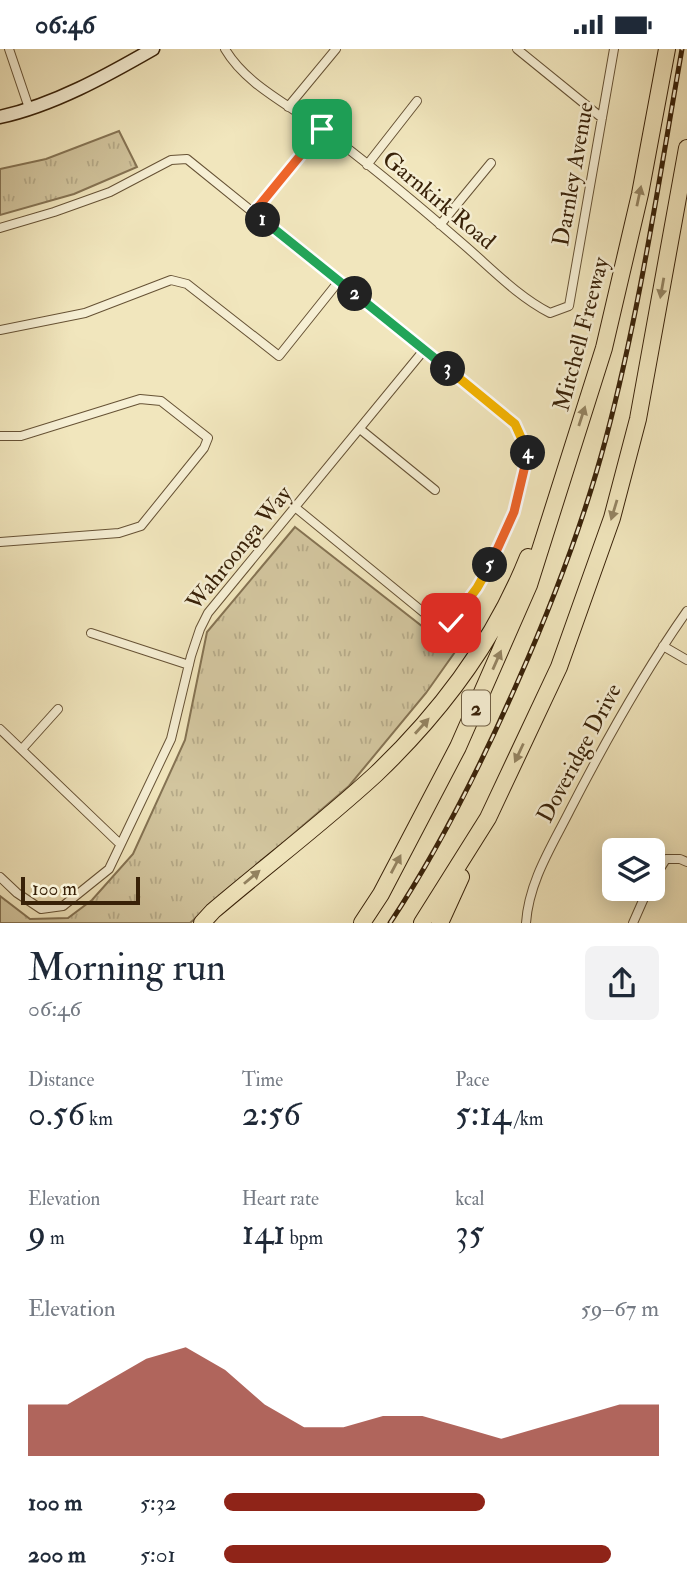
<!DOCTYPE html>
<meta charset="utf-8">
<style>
body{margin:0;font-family:"IM FELL Double Pica",serif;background:#f2f2f3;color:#1f2937;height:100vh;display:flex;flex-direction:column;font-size:26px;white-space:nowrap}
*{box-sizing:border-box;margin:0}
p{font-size:23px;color:#747a83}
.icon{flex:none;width:38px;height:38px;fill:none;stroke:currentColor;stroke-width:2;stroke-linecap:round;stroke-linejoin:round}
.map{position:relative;height:874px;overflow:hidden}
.drawer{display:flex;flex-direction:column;background:#fff;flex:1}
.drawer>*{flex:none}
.controls{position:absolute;left:602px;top:789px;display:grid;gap:14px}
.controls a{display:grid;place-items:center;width:63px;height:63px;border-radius:10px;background:#fff;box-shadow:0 4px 18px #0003;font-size:35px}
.scale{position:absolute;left:21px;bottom:18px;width:119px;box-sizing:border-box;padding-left:7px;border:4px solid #382108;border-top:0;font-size:19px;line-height:24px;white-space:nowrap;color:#382108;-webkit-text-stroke:5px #f6efd4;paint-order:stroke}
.pin{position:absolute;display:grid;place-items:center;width:60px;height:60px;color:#fff;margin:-30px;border-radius:14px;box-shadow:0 4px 10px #0006}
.km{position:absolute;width:35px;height:35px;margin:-18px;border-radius:50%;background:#222;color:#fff;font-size:19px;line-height:35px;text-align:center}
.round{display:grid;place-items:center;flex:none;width:74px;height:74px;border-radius:10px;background:#f2f2f3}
.summary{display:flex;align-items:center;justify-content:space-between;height:119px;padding:0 28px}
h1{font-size:38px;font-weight:600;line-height:52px}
.figures{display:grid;grid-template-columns:repeat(3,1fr);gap:10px;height:119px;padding:7px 28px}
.figures div{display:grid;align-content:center}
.figures b{font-size:35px;font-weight:600}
.figures small{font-size:19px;font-weight:400}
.figures p{font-size:19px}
.chart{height:196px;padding:14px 28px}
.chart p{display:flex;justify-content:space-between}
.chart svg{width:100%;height:126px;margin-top:7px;fill:#8f2418;opacity:.7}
ul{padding:0 28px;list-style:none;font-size:23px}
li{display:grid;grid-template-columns:112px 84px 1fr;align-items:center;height:52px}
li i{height:18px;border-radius:9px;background:#8f2418}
.status{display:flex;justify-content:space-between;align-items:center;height:49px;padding:0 35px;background:#fff;direction:ltr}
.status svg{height:19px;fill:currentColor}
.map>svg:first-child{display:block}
.grass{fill:url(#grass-tufts);stroke:#857353;stroke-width:2}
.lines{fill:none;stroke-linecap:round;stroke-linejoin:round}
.minor-casing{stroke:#665235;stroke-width:10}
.secondary-casing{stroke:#382108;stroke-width:15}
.motorway-casing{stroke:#382108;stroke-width:18}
.minor{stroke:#f6efd4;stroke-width:8}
.secondary{stroke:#f6efd4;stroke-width:12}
.motorway{stroke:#f1e6bd;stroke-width:16}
.rail-casing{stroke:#382108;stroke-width:5}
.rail{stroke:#f6efd4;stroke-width:2.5;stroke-dasharray:8;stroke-linecap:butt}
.oneway{fill:#948462}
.split-1-casing{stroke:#fff;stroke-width:14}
.split-2-casing{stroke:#fff;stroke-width:14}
.split-3-casing{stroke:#fff;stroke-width:14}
.split-4-casing{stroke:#fff;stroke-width:14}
.split-5-casing{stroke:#fff;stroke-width:14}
.split-6-casing{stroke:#fff;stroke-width:14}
.split-1{stroke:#f0652b;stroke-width:9}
.split-2{stroke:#22a559;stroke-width:9}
.split-3{stroke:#22a559;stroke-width:9}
.split-4{stroke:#f5b400;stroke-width:9}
.split-5{stroke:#f0652b;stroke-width:9}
.split-6{stroke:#f5b400;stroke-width:9}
.labels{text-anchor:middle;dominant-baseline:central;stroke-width:5;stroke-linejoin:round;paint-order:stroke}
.shield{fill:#f6efd4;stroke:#715f45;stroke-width:2}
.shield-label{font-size:21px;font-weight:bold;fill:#382108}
.street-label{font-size:23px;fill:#382108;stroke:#f6efd4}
</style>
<div class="status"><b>06:46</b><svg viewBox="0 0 49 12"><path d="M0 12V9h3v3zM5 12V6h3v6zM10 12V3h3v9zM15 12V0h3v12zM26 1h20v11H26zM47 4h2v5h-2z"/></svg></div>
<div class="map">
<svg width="687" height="874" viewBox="0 0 687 874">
<defs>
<pattern id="grass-tufts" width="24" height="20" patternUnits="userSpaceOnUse" patternTransform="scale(1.75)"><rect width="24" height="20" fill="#d2c59e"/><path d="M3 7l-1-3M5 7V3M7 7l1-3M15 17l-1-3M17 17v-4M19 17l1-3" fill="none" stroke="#b5a987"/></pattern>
</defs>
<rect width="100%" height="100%" fill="#f1e6bd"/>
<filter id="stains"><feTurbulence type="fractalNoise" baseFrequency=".00286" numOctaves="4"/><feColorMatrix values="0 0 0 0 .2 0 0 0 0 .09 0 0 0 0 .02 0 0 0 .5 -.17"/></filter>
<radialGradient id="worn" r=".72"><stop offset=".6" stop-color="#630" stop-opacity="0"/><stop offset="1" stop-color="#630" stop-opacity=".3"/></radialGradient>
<!-- grass -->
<path class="grass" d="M119 82 137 118 74 145 0 166V120L46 110Z
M295 478 455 603 426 644 349 737 190 874H0V847L30 870 68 869 92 851 133 805 185 691 207 583Z"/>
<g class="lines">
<defs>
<path id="minor" d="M9 0 29 59
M225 0C246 36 290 56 323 81 371 116 418 156 463 195 491 219 517 247 550 264L569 257 614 0
M517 0 602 69
M288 58 336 0
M367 116 417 52
M254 163 322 80
M440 176 491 114
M0 179 54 163 110 143 171 111 187 110 515 375 528 401 514 463 494 509 477 539 451 574 434 572 296 459
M0 281 85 264 171 231 187 235 279 307 339 232
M360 380 435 441
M0 387H21L140 350 161 352 208 389 204 399 141 477 119 484 0 493
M91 584 189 616
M663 597 687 611
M0 680 120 795
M22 700 58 660
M0 828 17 844 41 860 63 857 109 820 171 690 191 607 200 580 208 564 424 301
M653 831 666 810H680L687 813
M526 874C529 832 552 797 570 761 606 691 642 626 687 562
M633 874 648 840"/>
<path id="secondary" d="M0 68C54 56 106 27 153 0"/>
<path id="motorway" d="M202 874 213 862C267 816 324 773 376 725 440 664 495 591 528 508
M362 874 381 845 458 698 529 536 604 299 640 145 667 0
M422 874 488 769 559 618 612 469 638 370 687 99
M440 874 461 828"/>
</defs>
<!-- minor casing -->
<use href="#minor" class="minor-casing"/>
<!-- secondary casing -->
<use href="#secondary" class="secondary-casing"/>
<!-- motorway casing -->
<use href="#motorway" class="motorway-casing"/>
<!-- minor -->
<use href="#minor" class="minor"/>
<!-- secondary -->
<use href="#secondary" class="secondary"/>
<!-- motorway -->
<use href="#motorway" class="motorway"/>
<defs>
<path id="rail" d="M390 874C441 797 481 716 518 632 553 553 584 472 606 389 640 261 659 130 682 0"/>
</defs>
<!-- rail casing -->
<use href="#rail" class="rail-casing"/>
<!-- rail -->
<use href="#rail" class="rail"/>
</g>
<!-- one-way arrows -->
<defs><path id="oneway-solid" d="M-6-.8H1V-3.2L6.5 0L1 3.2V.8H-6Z" transform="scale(1.75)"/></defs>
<g class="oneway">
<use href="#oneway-solid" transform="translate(639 147) rotate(-78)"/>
<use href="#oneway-solid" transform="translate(662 239) rotate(100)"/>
<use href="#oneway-solid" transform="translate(582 367) rotate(-72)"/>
<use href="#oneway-solid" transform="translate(614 461) rotate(107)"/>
<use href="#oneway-solid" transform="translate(497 611) rotate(-66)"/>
<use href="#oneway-solid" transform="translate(422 677) rotate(-48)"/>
<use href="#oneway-solid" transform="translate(519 704) rotate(115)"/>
<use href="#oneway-solid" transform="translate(396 815) rotate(-62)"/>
<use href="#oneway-solid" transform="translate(252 828) rotate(-40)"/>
</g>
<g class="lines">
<defs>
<path id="split-1" d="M263 171 254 163 322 80"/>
<path id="split-2" d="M263 171 355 245"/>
<path id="split-3" d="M355 245 448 320"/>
<path id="split-4" d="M448 320 515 375 528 404"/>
<path id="split-5" d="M490 516 514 463 528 404"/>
<path id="split-6" d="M451 574 477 539 490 516"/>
</defs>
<!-- split-1 casing -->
<use href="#split-1" class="split-1-casing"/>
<!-- split-2 casing -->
<use href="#split-2" class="split-2-casing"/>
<!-- split-3 casing -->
<use href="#split-3" class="split-3-casing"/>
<!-- split-4 casing -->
<use href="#split-4" class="split-4-casing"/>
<!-- split-5 casing -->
<use href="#split-5" class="split-5-casing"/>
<!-- split-6 casing -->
<use href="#split-6" class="split-6-casing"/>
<!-- split-1 -->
<use href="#split-1" class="split-1"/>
<!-- split-2 -->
<use href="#split-2" class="split-2"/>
<!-- split-3 -->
<use href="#split-3" class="split-3"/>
<!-- split-4 -->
<use href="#split-4" class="split-4"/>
<!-- split-5 -->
<use href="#split-5" class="split-5"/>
<!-- split-6 -->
<use href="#split-6" class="split-6"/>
</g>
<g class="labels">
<!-- shield labels -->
<rect class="shield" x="462" y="641.5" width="28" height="35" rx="5"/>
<g class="shield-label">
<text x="476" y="659">2</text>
</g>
<!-- street labels -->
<g class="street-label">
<text transform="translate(573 125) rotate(-80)">Darnley Avenue</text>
<text transform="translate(439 151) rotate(40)">Garnkirk Road</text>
<text transform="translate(581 285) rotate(-75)">Mitchell Freeway</text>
<text transform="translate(239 499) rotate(-51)">Wahroonga Way</text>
<text transform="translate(579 704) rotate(-62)">Doveridge Drive</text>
</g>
</g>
<rect width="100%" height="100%" filter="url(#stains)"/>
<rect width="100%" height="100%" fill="url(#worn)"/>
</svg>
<div class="controls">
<a><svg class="icon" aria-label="layers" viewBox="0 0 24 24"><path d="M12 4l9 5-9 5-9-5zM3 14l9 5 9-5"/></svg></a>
</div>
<div class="scale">100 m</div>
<div class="pin" style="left:322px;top:80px;background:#1e9e55"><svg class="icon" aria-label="arrive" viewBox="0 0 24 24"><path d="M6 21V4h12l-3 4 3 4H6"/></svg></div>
<div class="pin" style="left:451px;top:574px;background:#d93025"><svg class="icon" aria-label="check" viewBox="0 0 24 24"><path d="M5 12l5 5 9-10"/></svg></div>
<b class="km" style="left:263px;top:171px">1</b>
<b class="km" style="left:355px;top:245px">2</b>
<b class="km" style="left:448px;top:320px">3</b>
<b class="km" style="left:528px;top:404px">4</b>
<b class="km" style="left:490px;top:516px">5</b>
</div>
<section class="drawer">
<div class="summary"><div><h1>Morning run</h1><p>06:46</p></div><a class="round"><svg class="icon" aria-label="share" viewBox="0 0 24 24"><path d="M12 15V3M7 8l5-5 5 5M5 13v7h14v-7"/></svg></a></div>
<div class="figures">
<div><p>Distance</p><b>0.56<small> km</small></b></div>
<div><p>Time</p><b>2:56</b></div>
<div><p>Pace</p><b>5:14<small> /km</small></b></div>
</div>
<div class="figures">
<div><p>Elevation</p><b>9<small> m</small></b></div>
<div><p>Heart rate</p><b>141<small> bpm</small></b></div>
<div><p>kcal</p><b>35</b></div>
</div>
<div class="chart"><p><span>Elevation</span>59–67 m</p>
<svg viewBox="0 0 160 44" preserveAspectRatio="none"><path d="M0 44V26L10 26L20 18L30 10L40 6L50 14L60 26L70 34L80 34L90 30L100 30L110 34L120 38L130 34L140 30L150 26L160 26V44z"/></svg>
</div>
<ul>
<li><b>100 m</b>5:32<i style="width:60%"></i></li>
<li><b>200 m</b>5:01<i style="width:89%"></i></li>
</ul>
</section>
